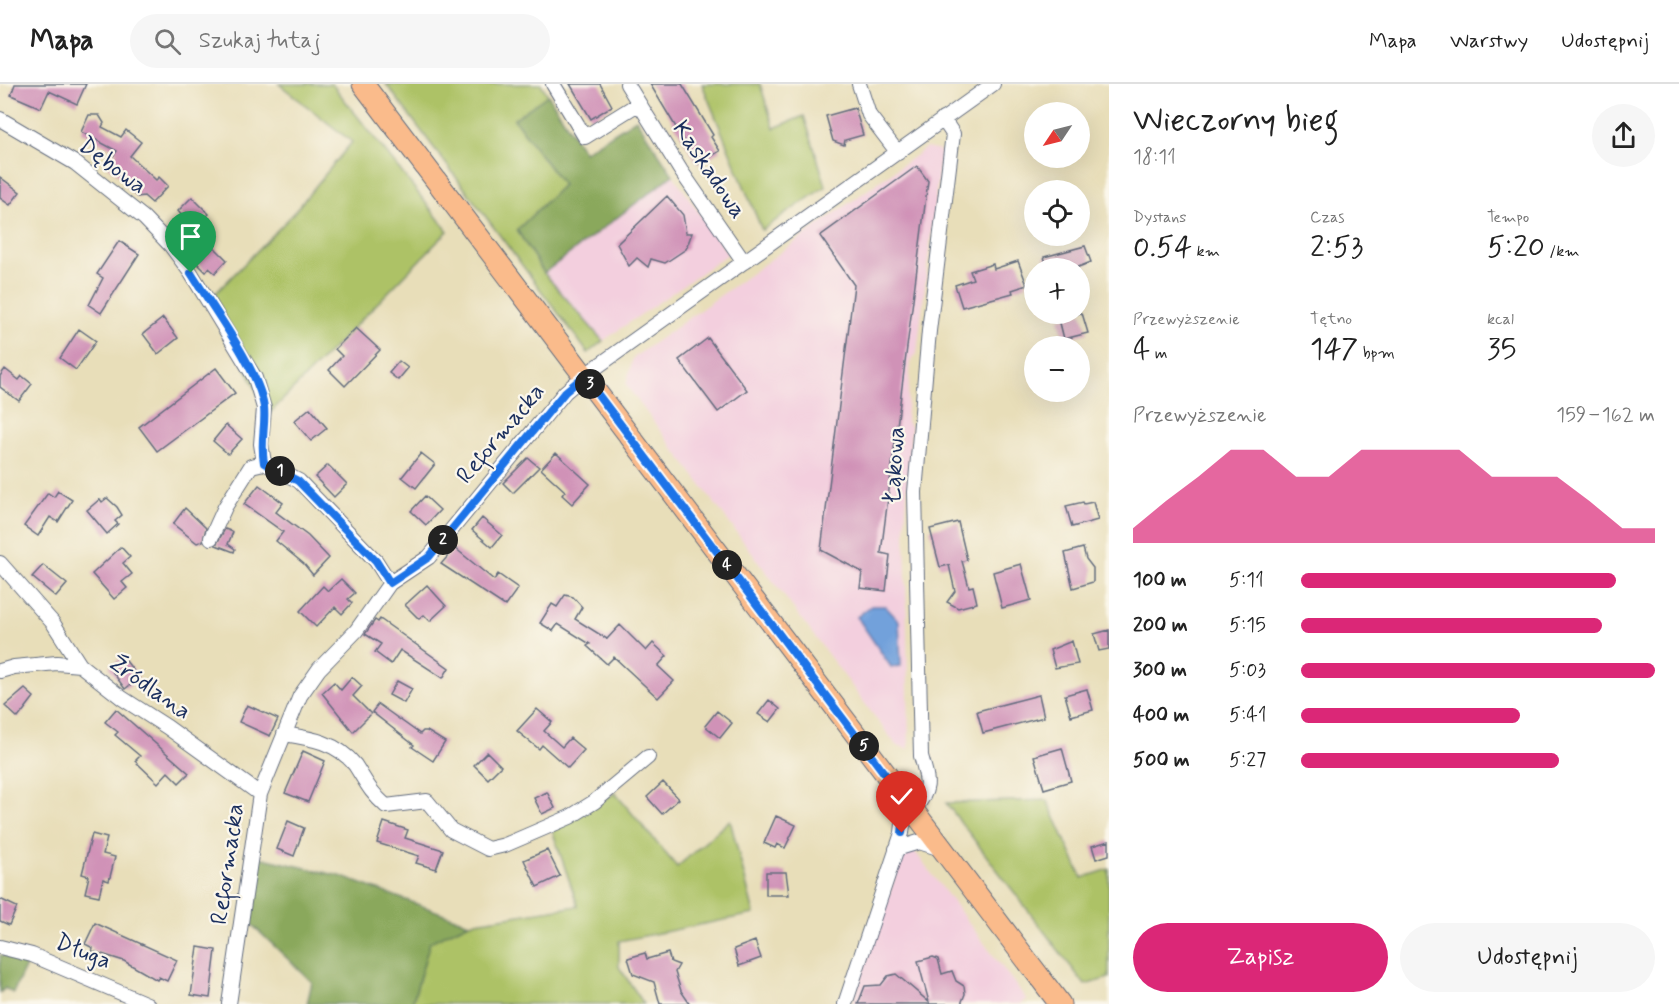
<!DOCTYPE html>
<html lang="pl">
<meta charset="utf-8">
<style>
body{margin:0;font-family:Mynerve,sans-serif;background:#f6f6f6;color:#222;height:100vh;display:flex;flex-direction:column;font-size:22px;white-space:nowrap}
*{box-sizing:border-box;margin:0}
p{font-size:20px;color:#767676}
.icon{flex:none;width:33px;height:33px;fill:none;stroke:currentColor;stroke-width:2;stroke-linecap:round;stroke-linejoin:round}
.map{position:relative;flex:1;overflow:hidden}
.drawer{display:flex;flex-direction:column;background:#fff;width:570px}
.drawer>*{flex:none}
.needle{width:39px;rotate:235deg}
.controls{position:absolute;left:1024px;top:18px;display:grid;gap:12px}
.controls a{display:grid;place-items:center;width:66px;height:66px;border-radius:50%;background:#fff;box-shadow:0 6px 24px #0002;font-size:30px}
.pin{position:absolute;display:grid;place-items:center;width:51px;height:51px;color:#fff;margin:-62px -26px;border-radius:50% 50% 50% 0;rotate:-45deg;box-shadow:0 0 6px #0007}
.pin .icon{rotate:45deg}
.km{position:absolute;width:30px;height:30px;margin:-15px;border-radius:50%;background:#222;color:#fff;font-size:16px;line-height:30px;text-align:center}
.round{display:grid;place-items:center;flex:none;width:63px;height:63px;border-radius:32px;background:#f6f6f6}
.head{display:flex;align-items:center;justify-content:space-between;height:102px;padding:0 24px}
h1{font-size:33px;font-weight:600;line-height:45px}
.figures{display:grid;grid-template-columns:repeat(3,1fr);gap:9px;height:102px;padding:6px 24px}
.figures div{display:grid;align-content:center}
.figures b{font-size:30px;font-weight:600}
.figures small{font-size:16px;font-weight:400}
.figures p{font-size:16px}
.chart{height:168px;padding:12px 24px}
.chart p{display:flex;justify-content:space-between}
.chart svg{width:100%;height:108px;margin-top:6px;fill:#db2777;opacity:.7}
.primary-button{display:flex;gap:12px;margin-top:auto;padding:12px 24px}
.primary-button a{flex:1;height:69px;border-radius:36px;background:#db2777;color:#fff;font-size:24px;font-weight:600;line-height:69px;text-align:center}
.primary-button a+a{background:#f6f6f6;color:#222}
ul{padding:0 24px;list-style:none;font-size:20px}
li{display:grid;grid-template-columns:96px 72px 1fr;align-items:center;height:45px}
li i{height:15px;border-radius:8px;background:#db2777}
header{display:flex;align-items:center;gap:36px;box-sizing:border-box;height:84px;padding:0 30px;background:#fff;border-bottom:2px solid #e0e0e0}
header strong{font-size:28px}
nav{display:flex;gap:33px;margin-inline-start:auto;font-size:21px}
.search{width:420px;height:54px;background:#f6f6f6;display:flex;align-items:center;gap:15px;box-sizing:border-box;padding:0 21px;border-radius:33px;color:#767676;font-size:22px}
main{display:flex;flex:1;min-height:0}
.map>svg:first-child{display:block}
.built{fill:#f3cfde}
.green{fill:#adc266;stroke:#647862;stroke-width:1.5}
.forest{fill:#8aa85b;stroke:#526c5c;stroke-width:1.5}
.water{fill:#72a1db;stroke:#46689c;stroke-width:1.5}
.building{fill:#d092b7}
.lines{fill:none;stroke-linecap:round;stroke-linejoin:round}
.minor-casing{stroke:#636c7e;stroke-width:16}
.primary-casing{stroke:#636c7e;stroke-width:23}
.minor{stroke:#fff;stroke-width:14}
.primary{stroke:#fabb8b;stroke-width:21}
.route-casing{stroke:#fff;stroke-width:12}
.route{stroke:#1a73e8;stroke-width:8}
.labels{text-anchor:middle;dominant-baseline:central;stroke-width:4.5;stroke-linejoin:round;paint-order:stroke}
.street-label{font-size:24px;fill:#1b2f5e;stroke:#fbf7ec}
</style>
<header>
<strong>Mapa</strong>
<div class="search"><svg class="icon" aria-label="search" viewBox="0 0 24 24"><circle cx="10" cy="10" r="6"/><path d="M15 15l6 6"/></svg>Szukaj tutaj</div>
<nav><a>Mapa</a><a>Warstwy</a><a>Udostępnij</a></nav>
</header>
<main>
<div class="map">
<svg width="1109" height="920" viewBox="0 0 1109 920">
<rect width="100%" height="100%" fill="#fbf7ec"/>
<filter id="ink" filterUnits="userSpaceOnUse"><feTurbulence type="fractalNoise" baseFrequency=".0167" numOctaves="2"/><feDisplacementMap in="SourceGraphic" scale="12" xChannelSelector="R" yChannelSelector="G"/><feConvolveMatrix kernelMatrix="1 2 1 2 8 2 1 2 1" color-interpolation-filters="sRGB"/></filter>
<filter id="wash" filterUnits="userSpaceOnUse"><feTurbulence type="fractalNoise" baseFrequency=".008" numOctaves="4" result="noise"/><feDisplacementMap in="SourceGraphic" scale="24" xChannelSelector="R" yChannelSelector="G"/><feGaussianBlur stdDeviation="1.35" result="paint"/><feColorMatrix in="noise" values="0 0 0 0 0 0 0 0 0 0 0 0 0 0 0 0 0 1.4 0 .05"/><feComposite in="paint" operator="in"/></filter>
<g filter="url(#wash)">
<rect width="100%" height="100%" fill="#e8deb9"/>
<!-- built -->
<path class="built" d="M926 64 941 67 917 269 911 277 906 336 911 344 905 442 909 665 896 661 626 301 633 274Z
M673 91 728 170 603 257 544 189Z
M913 765 1027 916 1020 920H852L901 775Z"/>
<!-- green -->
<path class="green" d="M279 0H332L448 147 268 331 212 213 290 133 352 58Z
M386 0H541L548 11 514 35 563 101 517 146 544 189 603 257 588 269Z
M702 0H760L774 44 804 32 826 102 762 146Z
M615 709 677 783 730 736 754 830 619 857V883L644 920H412L430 857 469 839 578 822 552 746Z
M1047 716 1082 794 1109 785V894L1085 901 946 719Z"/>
<!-- forest -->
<path class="forest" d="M548 11 584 68 636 35 673 91 544 189 517 146 563 101 514 35Z
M259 773 340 792 469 839 430 858 412 920H307L312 898 248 837Z
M0 871 28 877 13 909 5 904 0 909Z"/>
<!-- water -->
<path class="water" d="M871 522H885L899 537 901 582 891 583 857 533Z"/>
<g id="blocks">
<!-- building -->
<path class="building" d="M15 0H86L77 20 49 7 41 24 11 11Z
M570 0H600L612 22 591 35Z
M650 0H682L713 51 711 53 720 67 698 80Z
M855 24 863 51 845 56 844 61 833 57 826 32Z
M89 31H99L104 39 102 43 121 53 126 46 141 58 130 72 156 96 159 93 168 102 152 119 144 112 137 113 125 101 123 94 106 81 117 67 81 48Z
M917 82 928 97 881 469 890 471 886 507 860 504 862 488 821 466 854 201 820 152Z
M0 93 20 108 10 121 0 114Z
M667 112 683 131 686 149H692L686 165 665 179 651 175 648 183 637 174 629 182 617 160Z
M192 113 209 130 190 149 180 139 184 134 178 127Z
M119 157 139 170 101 229 89 221 103 194 97 190Z
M213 162 227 176 215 189 209 184 206 188 197 179Z
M1085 162 1091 178 1076 184H1048L1044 173Z
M1018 177 1027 201 1012 206 1013 209 962 223 955 201 973 195 970 187 993 180 994 185Z
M1080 229H1082L1088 249 1064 255 1059 235Z
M163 234 178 254 158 270 143 250Z
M356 244 380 266 345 302 329 286 342 272 335 265Z
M79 245 96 257 76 286 60 274Z
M708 254 747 306 718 328 679 276Z
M399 277 408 284 398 296 389 289Z
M216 284 235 309 157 367 139 343Z
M5 285 19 296 22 292 32 300 19 317 0 303V292Z
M310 324 327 344 311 357 294 337Z
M226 341 242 355 228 370 213 357Z
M421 369 435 380 416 404 402 393Z
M556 369 590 400 572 420 562 411 565 407 541 385Z
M528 374 539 383 513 409 503 399Z
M328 381 347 400 334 413 315 393Z
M259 401 283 419 276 428 308 452 329 474 313 491 304 480 276 457 283 448 244 420Z
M58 407 72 416 58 438 50 433 38 452 24 442 48 409 54 413Z
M425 412 440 426 426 441 411 427Z
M107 414 117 423 122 431 115 437 118 440 107 450 87 426 100 415 102 418Z
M1083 418 1084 420 1093 418 1098 436 1072 443 1066 422Z
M185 424 206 444 203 457 197 459 173 440Z
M482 434 502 451 492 463 472 446Z
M958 438 967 476 962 477 969 503 973 502 977 519 958 524 947 518 955 507 949 481 940 483 930 445Z
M225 445 233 448 228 460 235 465 234 468 216 461Z
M121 463 130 473 123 479 132 490 122 498 127 504 114 515 92 490Z
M455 464 494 496 498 490 518 504 505 522 441 480Z
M1083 464 1086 475 1093 484V498L1073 504 1065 469Z
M1021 480 1031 516 1002 524 993 488Z
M43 481 67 500 56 513 32 493Z
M341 495 355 509 348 515 352 519 342 530 335 523 316 543 300 527 323 502 328 507Z
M427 501 446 522 430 537 424 531 419 535 405 521Z
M565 511 573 513 582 523 575 535 607 555 620 541 646 567 653 559 667 572 658 582 674 597 658 614 614 573 607 580 587 562 590 560 558 540 553 547 540 539 552 520 557 523Z
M380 535 449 584 443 594 400 566 391 580 375 568 381 560 365 550 375 536 378 538Z
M1109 546V565L1099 567 1094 550Z
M1072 557 1078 580 1055 584 1050 566Z
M123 573 139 594 125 605 109 583Z
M352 593 362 602 353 612 371 630 353 648 322 609 334 598 341 606Z
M397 597 412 605 404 619 389 611Z
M25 605 34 613 18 634 5 622Z
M1087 605 1093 626 1071 632 1065 611Z
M1039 611 1044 633 983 649 977 627Z
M769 616 780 625 770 638 758 630Z
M378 620 420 650 423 647H427L445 658 433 677 412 663 414 661 372 628Z
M247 621 278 635 270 652 239 638Z
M116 625 189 689 179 699 168 688 158 699 135 677 140 672 115 651 118 648 105 638Z
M537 625 552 638 544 647 562 663 570 654 584 666 568 684 542 661 539 665 517 647Z
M717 627 732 639 720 654 705 642Z
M1062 664 1071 697 1044 705 1034 672Z
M303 667 325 677 308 718 285 709Z
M487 668 501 682 488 695 474 681Z
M663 698 679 715 662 730 647 713Z
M547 708 555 724 542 730 534 714Z
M776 732 796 741 785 764 777 760 775 764 764 759Z
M288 737 304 744 294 772 277 765Z
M384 738 408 746 405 754 443 766 436 785 416 779 419 772 377 759Z
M92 750 107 754 103 770 115 773 109 797 103 795 99 812 85 809 89 792 82 790Z
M1109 757V771L1096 775 1092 762Z
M547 766 560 792 537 803 524 776Z
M766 788H786L789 811H766Z
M0 815 17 823 9 841 0 837Z
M95 839 177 876 167 897 159 893 157 896 124 877 92 867 93 864 85 860Z
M755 857 761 874 739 882 734 865Z
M198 863 216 866 210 914 191 911Z
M645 869 647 875 668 869 671 878 679 881 675 888 681 907 690 920H660L654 898 633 890 628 874Z
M933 873 938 875 942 890 952 887 956 897 964 902 965 910 961 920H858L865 902 881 901 888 892 896 890 929 918 918 877Z"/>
</g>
</g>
<g filter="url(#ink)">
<use href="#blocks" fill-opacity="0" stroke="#636c7e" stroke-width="1.5"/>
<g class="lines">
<defs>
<path id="minor" d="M553 0 585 53 638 20
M627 0 681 87 744 178
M859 0 869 31 898 69
M0 35 75 79 144 134 171 162 191 189 255 294 264 324 261 360 264 379 299 397 376 477 390 499
M211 454 225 423 251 382 264 379
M0 479 53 539 80 581
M0 587 14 583 57 579 80 581 122 614 167 643 260 710
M284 650C310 654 337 658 355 681 366 698 370 708 386 722L427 717 451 746 488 765 505 761 570 733 594 718 648 673
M913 727C931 705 929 699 921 672L915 408 929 247 953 50 943 35
M896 765 919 758 941 765
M0 863 32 871 147 920
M229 920 260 710 300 612 319 585 356 547 390 499 429 473 565 308 584 292 993 0
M845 920 902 749 904 732 901 715"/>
<path id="primary" d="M363 0 1060 920"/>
</defs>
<!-- minor casing -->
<use href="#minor" class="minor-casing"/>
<!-- primary casing -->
<use href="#primary" class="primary-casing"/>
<!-- minor -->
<use href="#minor" class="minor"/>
<!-- primary -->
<use href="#primary" class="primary"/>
</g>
</g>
<g class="lines" filter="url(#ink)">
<defs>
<path id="route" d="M191 189C212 223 259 286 264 323 266 342 260 357 264 379L298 397 376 477 390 499 429 473 565 308 584 292 900 710 904 732 902 749"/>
</defs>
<!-- route casing -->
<use href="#route" class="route-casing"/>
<!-- route -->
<use href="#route" class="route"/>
</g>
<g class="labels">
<!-- street labels -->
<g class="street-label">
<text transform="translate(112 82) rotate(37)">Dębowa</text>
<text transform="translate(709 86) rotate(56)">Kaskadowa</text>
<text transform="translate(501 350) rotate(-50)">Reformacka</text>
<text transform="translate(895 381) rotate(-87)">Łąkowa</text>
<text transform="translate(150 604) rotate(35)">Źródlana</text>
<text transform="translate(228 780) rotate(-82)">Reformacka</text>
<text transform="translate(83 868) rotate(22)">Długa</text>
</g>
</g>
</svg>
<div class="controls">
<a><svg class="needle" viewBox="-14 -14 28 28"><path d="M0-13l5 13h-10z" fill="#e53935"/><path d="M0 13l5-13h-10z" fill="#767676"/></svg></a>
<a><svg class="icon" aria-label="locate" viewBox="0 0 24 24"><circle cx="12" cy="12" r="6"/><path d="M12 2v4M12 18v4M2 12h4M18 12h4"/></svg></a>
<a>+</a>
<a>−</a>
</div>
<div class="pin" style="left:191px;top:189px;background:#1e9e55"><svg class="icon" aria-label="arrive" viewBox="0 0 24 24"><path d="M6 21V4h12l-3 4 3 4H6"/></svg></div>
<div class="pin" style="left:902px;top:749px;background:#d93025"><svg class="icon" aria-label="check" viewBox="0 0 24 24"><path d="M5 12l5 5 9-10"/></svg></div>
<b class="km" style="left:280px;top:387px">1</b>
<b class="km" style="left:443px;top:456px">2</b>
<b class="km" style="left:590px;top:300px">3</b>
<b class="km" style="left:727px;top:481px">4</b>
<b class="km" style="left:864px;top:662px">5</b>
</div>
<section class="drawer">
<div class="head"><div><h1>Wieczorny bieg</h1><p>18:11</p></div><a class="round"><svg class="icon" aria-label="share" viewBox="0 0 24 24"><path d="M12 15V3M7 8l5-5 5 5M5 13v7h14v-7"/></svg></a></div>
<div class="figures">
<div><p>Dystans</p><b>0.54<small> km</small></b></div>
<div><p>Czas</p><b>2:53</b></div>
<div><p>Tempo</p><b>5:20<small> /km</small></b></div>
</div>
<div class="figures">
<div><p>Przewyższenie</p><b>4<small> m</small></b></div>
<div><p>Tętno</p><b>147<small> bpm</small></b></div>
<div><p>kcal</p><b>35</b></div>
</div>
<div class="chart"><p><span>Przewyższenie</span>159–162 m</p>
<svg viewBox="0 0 160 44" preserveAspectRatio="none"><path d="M0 44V38L10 27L20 17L30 6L40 6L50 17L60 17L70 6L80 6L90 6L100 6L110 17L120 17L130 17L140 27L150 38L160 38V44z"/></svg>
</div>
<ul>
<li><b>100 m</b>5:11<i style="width:89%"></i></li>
<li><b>200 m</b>5:15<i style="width:85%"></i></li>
<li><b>300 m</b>5:03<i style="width:100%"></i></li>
<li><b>400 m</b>5:41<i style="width:62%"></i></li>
<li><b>500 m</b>5:27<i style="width:73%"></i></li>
</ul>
<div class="primary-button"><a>Zapisz</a><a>Udostępnij</a></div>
</section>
</main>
